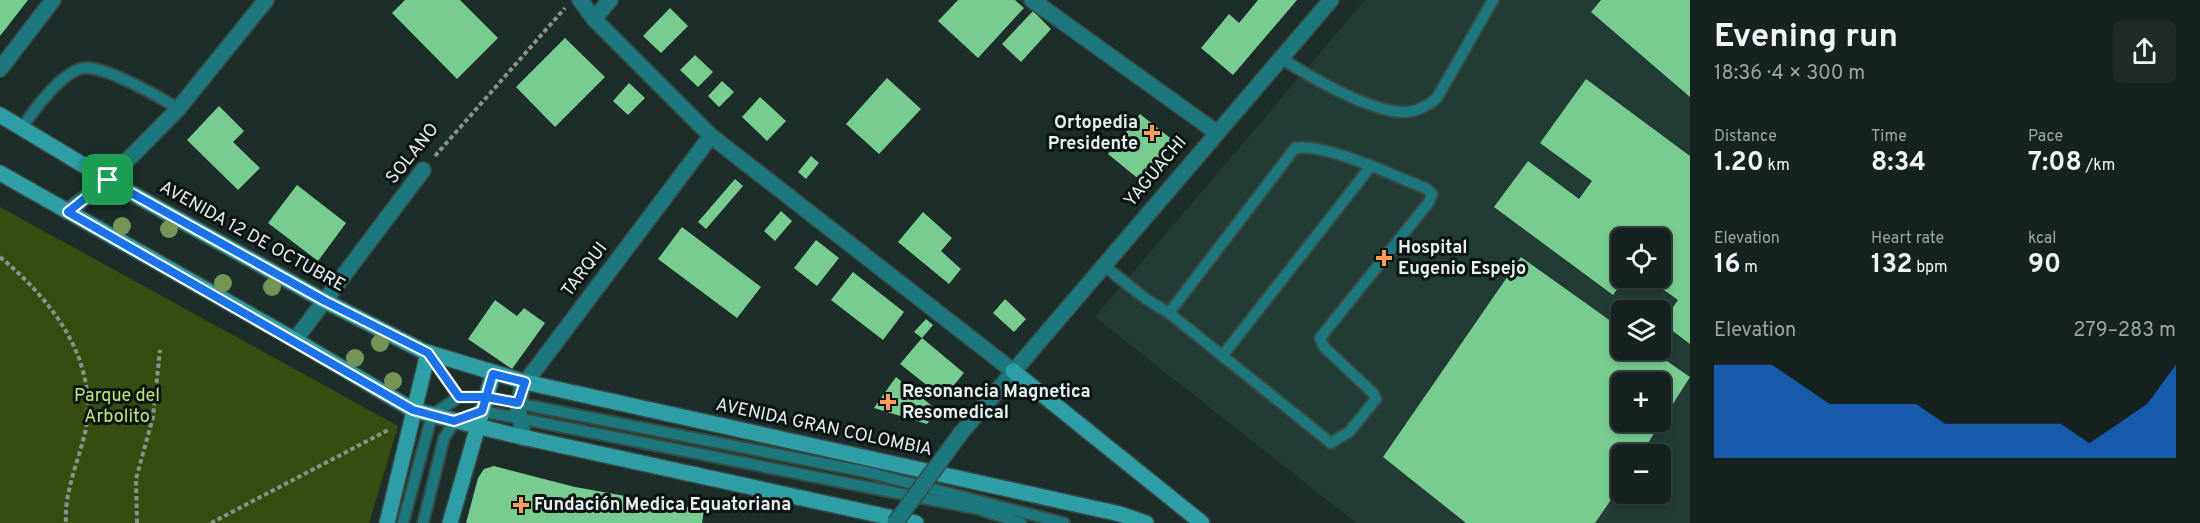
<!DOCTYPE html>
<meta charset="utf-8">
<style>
body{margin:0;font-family:Overpass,sans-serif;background:#1f2a29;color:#f1f3f6;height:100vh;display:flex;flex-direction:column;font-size:22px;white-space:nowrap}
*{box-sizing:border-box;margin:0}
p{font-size:20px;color:#9ea4a5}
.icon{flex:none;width:33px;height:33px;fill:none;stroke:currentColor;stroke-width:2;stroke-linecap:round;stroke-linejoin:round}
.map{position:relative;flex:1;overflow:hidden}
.drawer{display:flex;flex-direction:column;background:#162220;width:510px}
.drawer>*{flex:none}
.controls{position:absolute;left:1611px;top:228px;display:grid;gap:12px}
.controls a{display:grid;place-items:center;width:60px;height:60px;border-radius:9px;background:#162220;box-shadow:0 3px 9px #0003,0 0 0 2px #353f3e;font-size:30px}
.pin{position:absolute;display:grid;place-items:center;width:51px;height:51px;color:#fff;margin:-26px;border-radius:12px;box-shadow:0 3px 9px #0006}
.round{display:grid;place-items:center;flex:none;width:63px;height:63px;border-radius:9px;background:#1f2a29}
.summary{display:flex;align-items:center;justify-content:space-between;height:102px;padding:0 24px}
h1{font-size:33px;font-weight:700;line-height:45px}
.stats{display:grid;grid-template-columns:repeat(3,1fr);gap:9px;height:102px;padding:6px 24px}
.stats div{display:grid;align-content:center}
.stats b{font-size:26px;font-weight:700}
.stats small{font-size:16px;font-weight:400}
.stats p{font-size:16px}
.chart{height:168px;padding:12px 24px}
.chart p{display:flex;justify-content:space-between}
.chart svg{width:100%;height:108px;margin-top:6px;fill:#1a73e8;opacity:.7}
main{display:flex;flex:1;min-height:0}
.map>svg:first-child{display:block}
.built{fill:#223b35;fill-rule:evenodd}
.green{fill:#374d0f}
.building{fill:#78cc8f;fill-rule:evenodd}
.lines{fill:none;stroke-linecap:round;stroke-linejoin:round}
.lane-casing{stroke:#394945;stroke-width:14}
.street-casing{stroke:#394945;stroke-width:18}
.secondary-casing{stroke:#394945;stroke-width:18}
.path{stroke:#859390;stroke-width:4;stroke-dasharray:4.5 3;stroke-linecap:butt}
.lane{stroke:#1d787d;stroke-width:10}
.street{stroke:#1d787d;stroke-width:15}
.secondary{stroke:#2e9fa6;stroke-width:15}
.street-bridge-casing{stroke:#394945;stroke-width:18;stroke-linecap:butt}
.street-bridge{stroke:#1d787d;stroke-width:15}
.tree{fill:#749555}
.route-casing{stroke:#fff;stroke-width:12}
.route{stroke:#1a73e8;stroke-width:8}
.poi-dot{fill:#fe9b58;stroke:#0d1413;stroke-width:2}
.labels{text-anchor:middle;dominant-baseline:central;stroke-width:6;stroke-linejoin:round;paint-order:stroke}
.poi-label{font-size:18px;font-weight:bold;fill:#e6f1ee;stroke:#0d1413;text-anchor:start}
.street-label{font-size:18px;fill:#e6f1ee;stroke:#0d1413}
.park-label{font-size:18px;fill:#bcea79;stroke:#0d1413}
</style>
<main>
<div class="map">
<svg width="1690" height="523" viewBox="0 0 1690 523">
<rect width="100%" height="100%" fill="#1d2e2a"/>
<!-- built -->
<path class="built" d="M1365 0H1690V523H1356L1095 317ZM1622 238H1660V278H1622ZM1622 310H1660V350H1622ZM1622 382H1660V422H1622ZM1622 454H1660V494H1622Z"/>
<!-- green -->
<path class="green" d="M0 207 398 426 369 523H0Z"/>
<!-- building -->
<path class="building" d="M0 0H28L0 36Z
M405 0H460L498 38 457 79 392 13Z
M958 0H1015L1024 8 978 58 938 21Z
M1258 0H1297L1233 75 1201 48 1229 14 1239 23Z
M1601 0H1690V97L1591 12Z
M670 8 688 26 661 53 643 36Z
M1033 11 1051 29 1021 62 1002 44Z
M565 38 605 77 555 127 516 87Z
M695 55 713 72 698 87 680 70Z
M887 78 921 109 879 154 846 124Z
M1586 79 1690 156V344L1662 323 1678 300 1647 278H1660V238H1622V278H1625L1613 295 1494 207 1528 161 1579 199 1592 181 1540 143Z
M722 81 734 92 719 107 708 96Z
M629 83 645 98 628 115 613 101Z
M760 97 786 121 767 141 742 117Z
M219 106 244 131 233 142 260 168 238 190 187 140Z
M1140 114 1174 141 1141 181 1108 154Z
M811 156 819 163 806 179 798 172Z
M735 179 743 186 706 229 698 222Z
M297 185 346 223 318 261 268 223Z
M781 211 792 221 775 241 764 231Z
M923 212 952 238 941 251 961 269 949 284 898 242Z
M682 227 761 287 737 318 658 259Z
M816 240 839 258 817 286 794 268Z
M1521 257 1622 329V350H1651L1690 377 1641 454H1622V484L1595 523H1466L1383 457ZM1622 382H1660V422H1622Z
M853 272 904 312 883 340 831 300Z
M1005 299 1026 319 1014 332 993 313Z
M495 300 517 316 524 308 545 323 512 369 468 339Z
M926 319 933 325 922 338 914 332Z
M922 338 964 373 943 398 900 364Z
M896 377 937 410 927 424 874 408Z
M494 466 575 487 704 510 702 523H466L478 478 484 469Z"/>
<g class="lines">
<defs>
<path id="lane" d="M1279 57C1309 76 1368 111 1403 112 1417 112 1427 106 1437 98L1493 0
M22 128C33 111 66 65 89 68 111 70 159 96 178 109
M1103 265 1146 299 1169 313 1331 443 1349 432 1376 399 1373 393 1324 347 1320 338 1429 202 1432 194 1427 189C1397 177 1326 143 1295 148L1169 313
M428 353 459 397
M1223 355 1371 166
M403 523 432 415 459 397H486L867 472 1064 523
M423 523 444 438 455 421 482 411 978 509 1021 523"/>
<path id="street" d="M580 0 594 19 711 136 1013 371
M1032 0 1216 132
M594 19 610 0
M0 69 53 0
M68 211 108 180 178 109 266 0
M295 340 423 170
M961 433 1331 0
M524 438 518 409 522 387 711 136"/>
<path id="secondary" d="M0 115 108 180 325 301 423 351 525 382 1120 514 1146 523
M0 173 295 340 413 410 509 434 916 523
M1013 371 1202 523
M387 523 428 353
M450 523 493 374"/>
</defs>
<!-- lane casing -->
<use href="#lane" class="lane-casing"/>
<!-- street casing -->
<use href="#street" class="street-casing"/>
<!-- secondary casing -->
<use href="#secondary" class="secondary-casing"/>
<!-- path -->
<path class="path" d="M435 156 565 8
M0 257C52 300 100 361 85 433 78 462 64 493 66 523
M137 523 136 479 153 417 160 350
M211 523 390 429"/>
<!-- lane -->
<use href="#lane" class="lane"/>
<!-- street -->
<use href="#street" class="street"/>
<!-- secondary -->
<use href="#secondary" class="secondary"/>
<defs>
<path id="street-bridge" d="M895 523 961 433"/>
</defs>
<!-- street-bridge casing -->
<use href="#street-bridge" class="street-bridge-casing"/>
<!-- street-bridge -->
<use href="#street-bridge" class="street-bridge"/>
</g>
<!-- trees -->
<g class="tree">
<circle cx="122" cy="226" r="9"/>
<circle cx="169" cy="229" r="9"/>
<circle cx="223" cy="283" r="9"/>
<circle cx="272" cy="287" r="9"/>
<circle cx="380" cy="343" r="9"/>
<circle cx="355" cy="358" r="9"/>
<circle cx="393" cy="381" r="9"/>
</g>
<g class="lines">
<defs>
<path id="route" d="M108 180 325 301 428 353 459 397H486L518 403 525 382 493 374 482 411 454 421 413 410 68 212 108 180"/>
</defs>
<!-- route casing -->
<use href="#route" class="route-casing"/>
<!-- route -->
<use href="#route" class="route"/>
</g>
<!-- markers -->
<g class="poi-dot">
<path d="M1149 124h6v6h6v6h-6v6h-6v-6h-6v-6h6z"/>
<path d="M1381 249h6v6h6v6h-6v6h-6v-6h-6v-6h6z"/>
<path d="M885 393h6v6h6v6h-6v6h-6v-6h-6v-6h6z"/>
<path d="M518 496h6v6h6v6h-6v6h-6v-6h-6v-6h6z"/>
</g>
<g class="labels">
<!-- poi labels -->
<g class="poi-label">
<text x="1138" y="123" text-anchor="end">Ortopedia<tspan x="1138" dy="21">Presidente</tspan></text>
<text x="1398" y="248">Hospital<tspan x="1398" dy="21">Eugenio Espejo</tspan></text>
<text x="902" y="392">Resonancia Magnetica<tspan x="902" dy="21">Resomedical</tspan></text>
<text x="534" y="505">Fundación Medica Equatoriana</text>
</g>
<!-- street labels -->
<g class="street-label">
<text transform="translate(413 154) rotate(-51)">SOLANO</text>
<text transform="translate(1156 172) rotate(-50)">YAGUACHI</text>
<text transform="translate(252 237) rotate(29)">AVENIDA 12 DE OCTUBRE</text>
<text transform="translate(585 270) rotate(-53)">TARQUI</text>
<text transform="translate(824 428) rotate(12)">AVENIDA GRAN COLOMBIA</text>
</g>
<!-- park labels -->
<g class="park-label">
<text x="117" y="396">Parque del<tspan x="117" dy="21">Arbolito</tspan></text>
</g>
</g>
</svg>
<div class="controls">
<a><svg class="icon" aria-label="locate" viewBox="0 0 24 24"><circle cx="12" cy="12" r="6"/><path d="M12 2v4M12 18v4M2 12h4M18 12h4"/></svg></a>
<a><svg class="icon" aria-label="layers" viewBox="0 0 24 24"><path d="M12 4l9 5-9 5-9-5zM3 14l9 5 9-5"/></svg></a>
<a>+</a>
<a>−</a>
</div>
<div class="pin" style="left:108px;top:180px;background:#1e9e55"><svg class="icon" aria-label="arrive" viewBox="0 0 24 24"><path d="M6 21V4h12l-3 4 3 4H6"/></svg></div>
</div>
<section class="drawer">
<div class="summary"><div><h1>Evening run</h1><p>18:36 · 4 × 300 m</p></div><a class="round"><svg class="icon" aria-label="share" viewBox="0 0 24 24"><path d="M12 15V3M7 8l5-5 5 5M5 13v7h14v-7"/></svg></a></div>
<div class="stats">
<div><p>Distance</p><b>1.20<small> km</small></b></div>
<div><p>Time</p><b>8:34</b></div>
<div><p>Pace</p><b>7:08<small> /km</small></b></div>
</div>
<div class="stats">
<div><p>Elevation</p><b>16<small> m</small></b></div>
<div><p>Heart rate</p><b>132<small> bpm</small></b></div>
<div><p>kcal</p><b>90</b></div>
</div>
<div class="chart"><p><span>Elevation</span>279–283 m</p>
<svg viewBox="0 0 160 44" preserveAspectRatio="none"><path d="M0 44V6L10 6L20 6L30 14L40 22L50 22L60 22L70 22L80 30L90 30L100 30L110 30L120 30L130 38L140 30L150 22L160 6V44z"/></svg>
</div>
</section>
</main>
